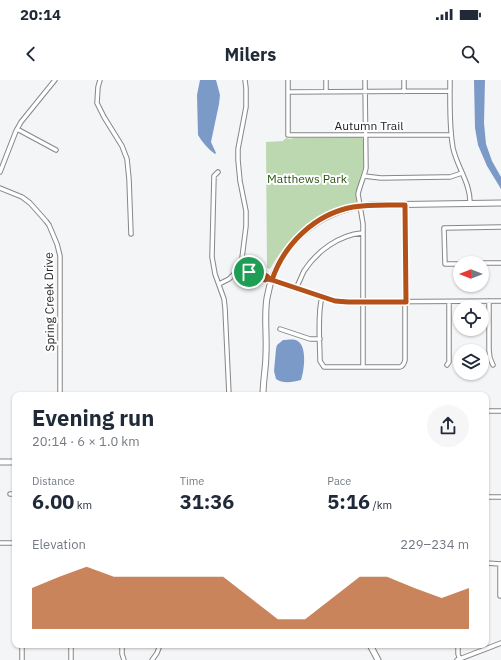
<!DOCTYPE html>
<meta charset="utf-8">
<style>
body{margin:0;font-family:"IBM Plex Sans",sans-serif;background:#f6f6f7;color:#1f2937;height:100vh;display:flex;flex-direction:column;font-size:15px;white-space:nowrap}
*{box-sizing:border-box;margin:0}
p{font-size:13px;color:#747a83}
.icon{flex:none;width:22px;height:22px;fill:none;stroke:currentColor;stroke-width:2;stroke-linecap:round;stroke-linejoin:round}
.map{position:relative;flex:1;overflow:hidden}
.details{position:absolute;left:12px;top:312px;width:477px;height:256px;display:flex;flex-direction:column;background:#fff;border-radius:8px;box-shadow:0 1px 3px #0004}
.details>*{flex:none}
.needle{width:26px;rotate:270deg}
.tools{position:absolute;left:453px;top:176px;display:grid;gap:8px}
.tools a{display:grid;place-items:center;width:36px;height:36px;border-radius:50%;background:#fff;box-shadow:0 1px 3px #0004;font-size:20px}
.pin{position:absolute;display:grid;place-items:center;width:34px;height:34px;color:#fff;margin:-17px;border:2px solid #fff;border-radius:50%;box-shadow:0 1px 4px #0007}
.round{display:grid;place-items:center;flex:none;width:42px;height:42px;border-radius:21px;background:#f6f6f7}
.summary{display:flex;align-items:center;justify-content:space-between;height:68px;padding:0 20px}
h1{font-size:22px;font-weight:700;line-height:30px}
.figures{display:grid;grid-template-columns:repeat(3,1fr);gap:6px;height:68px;padding:4px 20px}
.figures div{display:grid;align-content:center}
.figures b{font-size:20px;font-weight:700}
.figures small{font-size:11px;font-weight:400}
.figures p{font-size:11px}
.chart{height:112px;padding:8px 20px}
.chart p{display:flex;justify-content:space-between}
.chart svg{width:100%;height:72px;margin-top:4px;fill:#b45118;opacity:.7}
.status{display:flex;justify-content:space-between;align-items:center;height:28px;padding:0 20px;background:#fff;direction:ltr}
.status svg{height:11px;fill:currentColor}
header{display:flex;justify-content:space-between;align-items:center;height:52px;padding:0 20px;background:#fff;font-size:18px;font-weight:700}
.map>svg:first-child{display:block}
.green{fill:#bbd8b0}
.water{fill:#7c9ac8}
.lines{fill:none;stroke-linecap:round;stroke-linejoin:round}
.street-casing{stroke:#878789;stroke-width:5.5}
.secondary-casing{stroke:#878789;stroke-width:7}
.street{stroke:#fff;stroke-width:3.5}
.secondary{stroke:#fff;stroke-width:5}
.route-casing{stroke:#fff;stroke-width:8}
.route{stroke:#b45118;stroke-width:5}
.labels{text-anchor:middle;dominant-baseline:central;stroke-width:4;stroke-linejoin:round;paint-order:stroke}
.street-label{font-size:12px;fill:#1e1e1e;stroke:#fff}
.park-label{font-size:12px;fill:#285412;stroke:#fff}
</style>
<div class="status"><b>20:14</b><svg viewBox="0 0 49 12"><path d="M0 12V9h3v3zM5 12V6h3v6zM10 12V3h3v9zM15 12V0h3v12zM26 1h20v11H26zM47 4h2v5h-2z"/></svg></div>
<header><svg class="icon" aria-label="back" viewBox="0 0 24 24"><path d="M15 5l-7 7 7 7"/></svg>Milers<svg class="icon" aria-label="search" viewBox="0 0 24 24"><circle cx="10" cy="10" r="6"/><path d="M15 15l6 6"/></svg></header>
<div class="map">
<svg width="501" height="580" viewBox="0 0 501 580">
<rect width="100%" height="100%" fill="#f4f5f7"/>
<!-- green -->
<path class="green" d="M361 57 363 59 364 86 363 94 357 110 356 123C316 133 290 153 270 189L267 188 266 62 283 61 286 58 290 59 294 58Z"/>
<!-- water -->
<path class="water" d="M200 0H216L220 15 219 24 211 62 216 73 215 74C208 69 202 62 198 55L197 15Z
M474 0H485L484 43 486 64 492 81 501 97V109L487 86 478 65 475 48Z
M283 260C288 260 295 258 299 262 307 269 304 291 301 300 293 302 283 304 276 299L274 291 276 269 277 265Z"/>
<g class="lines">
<defs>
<path id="street" d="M100 0 98 7 97 23 104 37 122 66 127 79 129 99 131 154
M288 0V55H451
M326 0V12
M450 0C450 22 449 46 453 68 457 87 471 104 470 124
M288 12 450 11
M404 12V0
M17 49 56 70
M0 92 16 51 21 42 55 0
M218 92 214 96 212 177 215 194 224 219 225 228 229 315
M364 96 381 98 444 97H450L462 93
M0 108 22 117 30 123 46 141 49 145 57 164 60 176V315
M482 183H501
M460 184H445L444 148 501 147
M239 187 249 192
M268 199 265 200 251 195 249 192C255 192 265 194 268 199L327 219 342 222 501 221
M219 204 229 199 234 194 239 187 242 178 246 146V131L240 101 238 80V69L246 27V8L245 0
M296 208C299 203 301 197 304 191 317 171 339 155 362 153
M322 217C317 234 320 263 320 281L324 287H400C403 286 404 284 405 280V125
M489 221V270L490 278 493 285
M280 249 310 259H320
M447 285 449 282V222
M363 287V144L358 114C360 105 364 97 366 88L365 0
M486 331H501
M10 414H15
M486 417H501
M0 463H15
M486 483 501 484
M500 516V484
M71 565V580
M122 565V574L124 580
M458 565V574L460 580
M22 580V565
M152 580 157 573 160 565
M457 580 501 563"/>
<path id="secondary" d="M263 315C263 301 266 287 266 273 267 255 264 236 267 218 276 166 318 129 370 125L501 123
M0 382H15
M370 565 378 580"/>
</defs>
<!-- street casing -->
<use href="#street" class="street-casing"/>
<!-- secondary casing -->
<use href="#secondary" class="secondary-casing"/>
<!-- street -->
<use href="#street" class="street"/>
<!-- secondary -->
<use href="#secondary" class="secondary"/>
</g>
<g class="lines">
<defs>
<path id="route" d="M249 192C254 192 262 194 267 196 269 198 270 200 272 200L335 221 348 222H406L405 125C388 125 370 124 353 127 315 134 284 164 272 200L268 199 265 200 251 195 249 192"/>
</defs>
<!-- route casing -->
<use href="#route" class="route-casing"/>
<!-- route -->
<use href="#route" class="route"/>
</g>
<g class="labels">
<!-- street labels -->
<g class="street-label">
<text x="369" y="45">Autumn Trail</text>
<text transform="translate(49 222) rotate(-91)">Spring Creek Drive</text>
</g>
<!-- park labels -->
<g class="park-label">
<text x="307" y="98">Matthews Park</text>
</g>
</g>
</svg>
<div class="tools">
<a><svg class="needle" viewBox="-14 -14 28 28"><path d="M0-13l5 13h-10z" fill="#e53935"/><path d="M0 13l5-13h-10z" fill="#747a83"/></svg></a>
<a><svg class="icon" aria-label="locate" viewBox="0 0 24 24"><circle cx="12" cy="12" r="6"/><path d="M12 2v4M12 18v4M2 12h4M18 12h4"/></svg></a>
<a><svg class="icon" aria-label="layers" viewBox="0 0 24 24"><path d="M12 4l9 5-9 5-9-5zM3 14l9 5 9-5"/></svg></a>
</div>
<div class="pin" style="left:249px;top:192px;background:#1e9e55"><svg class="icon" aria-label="arrive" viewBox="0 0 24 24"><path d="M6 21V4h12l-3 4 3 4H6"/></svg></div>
<section class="details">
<div class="summary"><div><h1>Evening run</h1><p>20:14 · 6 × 1.0 km</p></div><a class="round"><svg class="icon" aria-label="share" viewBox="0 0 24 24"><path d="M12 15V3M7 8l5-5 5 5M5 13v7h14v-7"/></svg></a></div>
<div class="figures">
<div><p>Distance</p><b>6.00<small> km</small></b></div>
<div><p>Time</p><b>31:36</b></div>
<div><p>Pace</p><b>5:16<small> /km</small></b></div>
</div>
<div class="chart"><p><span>Elevation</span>229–234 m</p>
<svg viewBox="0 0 160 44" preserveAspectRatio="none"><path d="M0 44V19L10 12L20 6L30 12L40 12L50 12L60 12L70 12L80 25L90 38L100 38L110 25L120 12L130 12L140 19L150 25L160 19V44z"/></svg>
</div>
</section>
</div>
